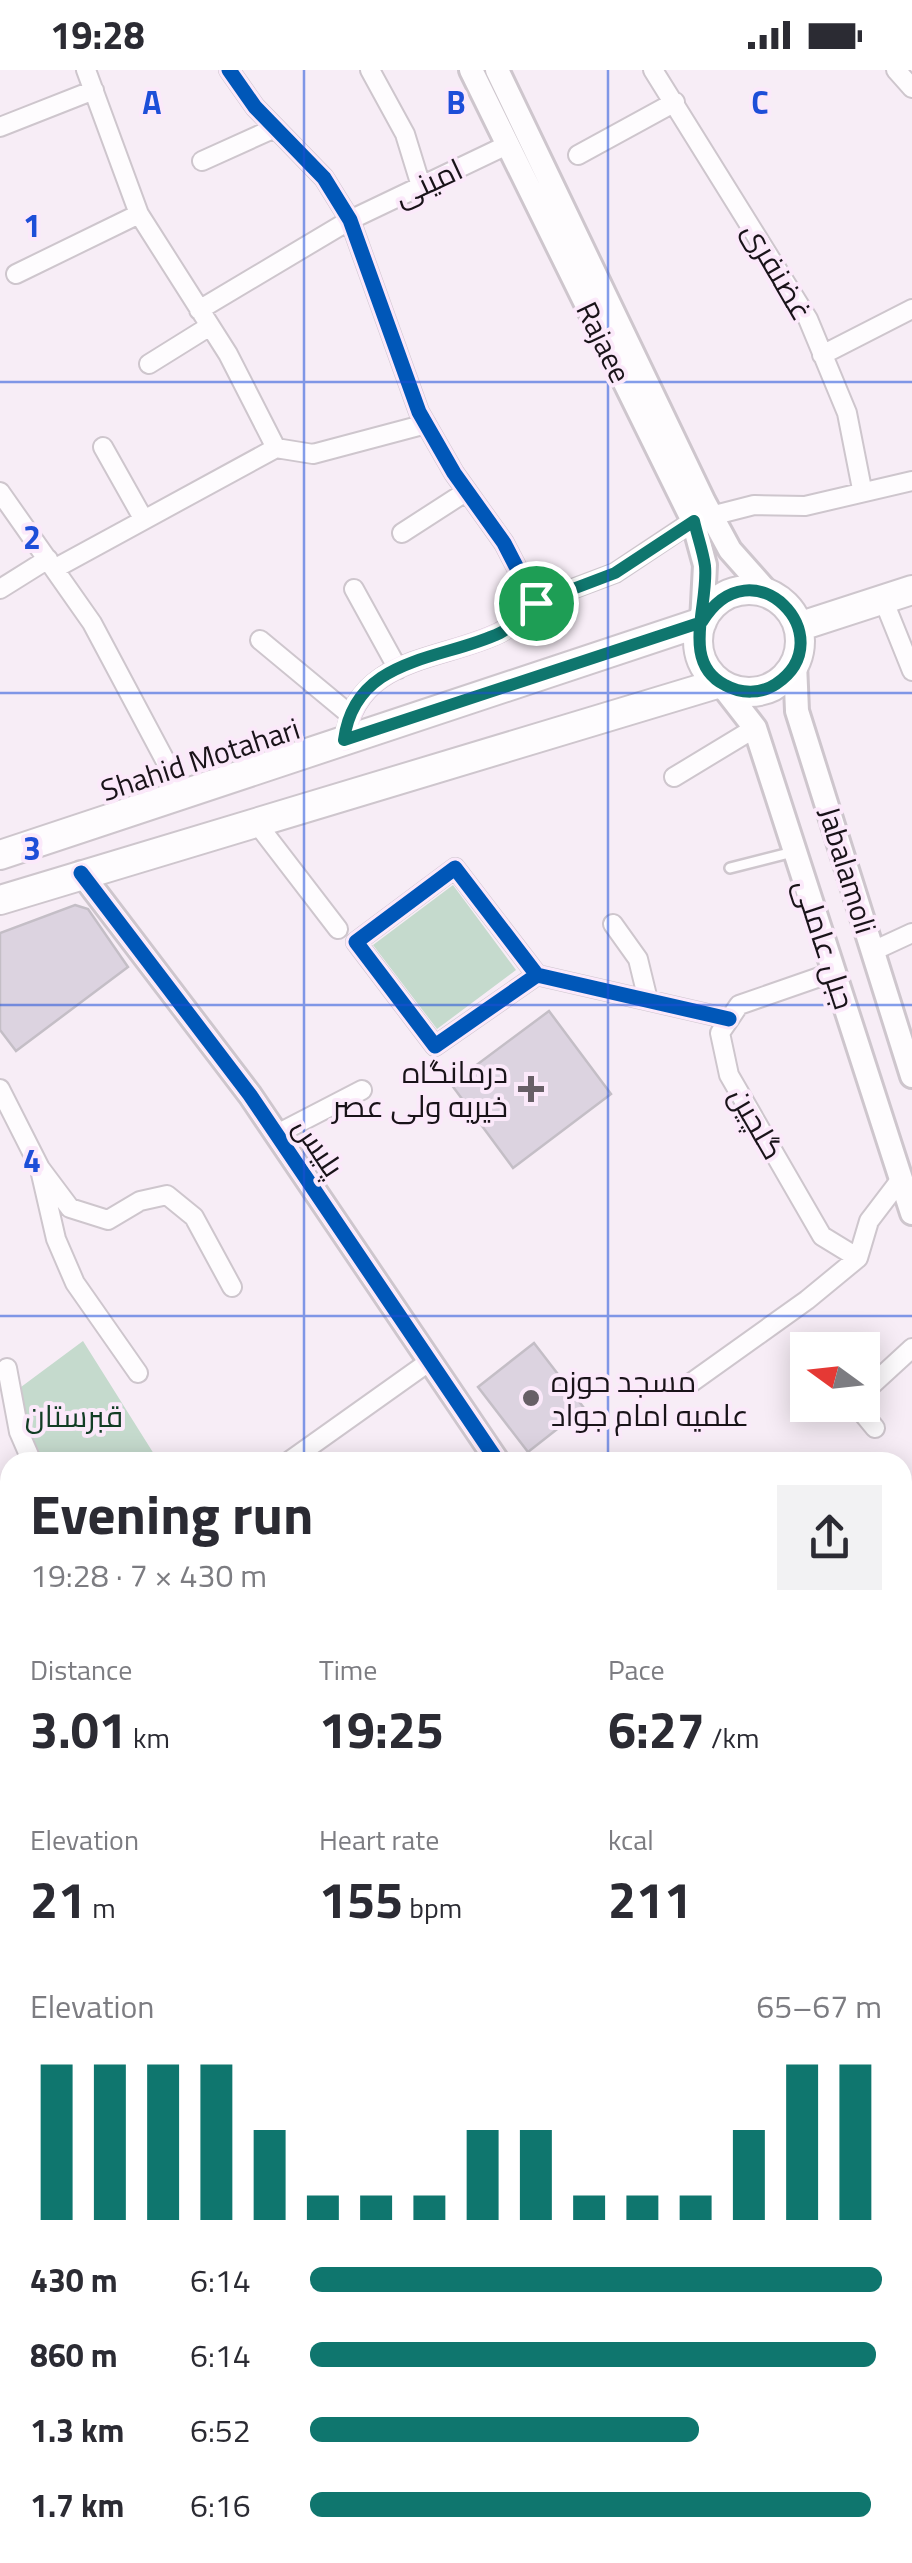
<!DOCTYPE html>
<meta charset="utf-8">
<style>
body{margin:0;font-family:"Titillium Web",Cairo,sans-serif;background:#f2f2f3;color:#2b2b33;height:100vh;display:flex;flex-direction:column;font-size:38px;white-space:nowrap}
*{box-sizing:border-box;margin:0}
p{font-size:32px;color:#7c7c81}
.icon{flex:none;width:55px;height:55px;fill:none;stroke:currentColor;stroke-width:2;stroke-linecap:round;stroke-linejoin:round}
.map{position:relative;flex:1;overflow:hidden}
.details{position:absolute;left:0px;top:1382px;width:912px;height:1112px;display:flex;flex-direction:column;background:#fff;border-radius:30px 30px 0 0;box-shadow:0 5px 25px #0003}
.details>*{flex:none}
.needle{width:65px;rotate:285deg}
.fabs{position:absolute;left:790px;top:1262px;display:grid;gap:20px}
.fabs a{display:grid;place-items:center;width:90px;height:90px;border-radius:0px;background:#fff;box-shadow:0 5px 25px #0003;font-size:50px}
.pin{position:absolute;display:grid;place-items:center;width:85px;height:85px;color:#fff;margin:-42px;border:5px solid #fff;border-radius:50%;box-shadow:0 2px 10px #0007}
.round{display:grid;place-items:center;flex:none;width:105px;height:105px;border-radius:0px;background:#f2f2f3}
.headline{display:flex;align-items:center;justify-content:space-between;height:170px;padding:0 30px}
h1{font-size:55px;font-weight:700;line-height:75px}
.figures{display:grid;grid-template-columns:repeat(3,1fr);gap:15px;height:170px;padding:10px 30px}
.figures div{display:grid;align-content:center}
.figures b{font-size:50px;font-weight:700}
.figures small{font-size:28px;font-weight:400}
.figures p{font-size:28px}
.chart{height:280px;padding:20px 30px}
.chart p{display:flex;justify-content:space-between}
.chart svg{width:100%;height:180px;margin-top:10px;stroke:#0f766e;stroke-width:6}
ul{padding:0 30px;list-style:none;font-size:32px}
li{display:grid;grid-template-columns:160px 120px 1fr;align-items:center;height:75px}
li i{height:25px;border-radius:12px;background:#0f766e}
.status{display:flex;justify-content:space-between;align-items:center;height:70px;padding:0 50px;background:#fff;direction:ltr}
.status svg{height:28px;fill:currentColor}
.map>svg:first-child{display:block}
.green{fill:#c5dacd}
.building{fill:#dcd3e0;stroke:#c4bec6;stroke-width:2.5}
.lines{fill:none;stroke-linecap:round;stroke-linejoin:round}
.lane-casing{stroke:#cec6cd;stroke-width:14}
.street-casing{stroke:#cec6cd;stroke-width:22}
.secondary-casing{stroke:#cec6cd;stroke-width:28}
.primary-casing{stroke:#cec6cd;stroke-width:32}
.lane{stroke:#fefcfe;stroke-width:9}
.street{stroke:#fefcfe;stroke-width:18}
.secondary{stroke:#fefcfe;stroke-width:22}
.primary{stroke:#fefcfe;stroke-width:28}
.cycleway-casing{stroke:#fbe9fa;stroke-width:21}
.cycleway{stroke:#0057b8;stroke-width:15}
.route-casing{stroke:#fff;stroke-width:20}
.route{stroke:#0f766e;stroke-width:12}
.grid{fill:none;stroke:#1d4ed8;stroke-width:2.5;stroke-opacity:0.55}
.poi-dot{fill:#675f66;stroke:#fbe9fa;stroke-width:4}
.labels{text-anchor:middle;dominant-baseline:central;stroke-width:8;stroke-linejoin:round;paint-order:stroke}
.street-label{font-size:30px;fill:#191319;stroke:#fbe9fa}
.poi-label{font-size:30px;fill:#191319;stroke:#fbe9fa;text-anchor:end}
.park-label{font-size:30px;fill:#123d25;stroke:#fbe9fa}
.grid-label{font-size:32px;text-anchor:middle;font-weight:bold;fill:#1d4ed8;stroke:#fbe9fa;stroke-width:8;stroke-linejoin:round;paint-order:stroke}
</style>
<div class="status"><b>19:28</b><svg viewBox="0 0 49 12"><path d="M0 12V9h3v3zM5 12V6h3v6zM10 12V3h3v9zM15 12V0h3v12zM26 1h20v11H26zM47 4h2v5h-2z"/></svg></div>
<div class="map">
<svg width="912" height="2493" viewBox="0 0 912 2493">
<rect width="100%" height="100%" fill="#f7edf6"/>
<!-- green -->
<path class="green" d="M453 815 516 900 437 959 373 875Z
M83 1271 159 1392H44L30 1366 21 1317Z
M0 2391 10 2403V2485H77L84 2493H0Z"/>
<!-- building -->
<path class="building" d="M75 835 88 839 128 897 16 981 0 960V863Z
M549 941 611 1024 513 1098 451 1014Z
M534 1273 584 1338 528 1382 478 1317Z"/>
<g class="lines">
<defs>
<path id="lane" d="M730 798 793 782"/>
<path id="street" d="M86 0 139 144 228 284 276 378 313 384 426 354
M229 0 255 37 324 108 350 150 419 342 454 403 504 473 535 533C524 542 512 557 499 563 442 591 355 586 345 670
M370 0 405 64 421 116
M653 0 808 249 847 343 862 419
M896 0 912 18
M0 57 94 20
M578 85 675 32
M202 91 275 58
M16 204 139 144
M199 240 350 150 507 75
M822 285 912 239
M149 294 210 256
M103 377 144 450
M0 422 92 553 183 724
M711 446 754 435 805 436 912 411
M402 463 467 421
M54 499 276 378
M0 519 48 489
M354 519 398 599
M883 529 912 601
M535 533 615 503 693 451
M260 570 348 643
M674 707 755 658
M255 751 338 859
M613 854 638 889 648 930
M873 881 912 863
M834 902 739 935 720 963 729 1005 822 1166 858 1188
M537 905 435 976 356 872 455 798 537 905 729 949
M0 1019 40 1098 70 1138 108 1150 140 1131 167 1125 194 1147 232 1217
M277 1064 362 1020
M41 1104 56 1169 75 1213 138 1303
M7 1298 19 1362 32 1392
M688 1315 807 1230 858 1188 869 1151 901 1109
M862 1324 912 1278
M856 1335 875 1358
M288 1392 430 1291
M902 1490 912 1483
M0 1588 10 1584
M0 1724 10 1730
M902 1830 912 1835
M0 1869 10 1861
M902 2177 912 2168
M387 2485 394 2493
M543 2485 551 2493
M305 2493 312 2485
M583 2493 590 2485
M901 2493 910 2484"/>
<path id="secondary" d="M471 0 693 451 705 495 702 552
M497 0 704 432 730 480 769 524
M795 593 797 641 912 1006
M720 613 755 658 912 1143
M81 803 250 1025 498 1392
M902 1967 912 1979
M710 2485 719 2493"/>
<path id="primary" d="M698 571a51 51 0 1 1 102 0a51 51 0 1 1-102 0Z
M798 557 912 520
M0 785 702 552
M0 830 720 613
M902 1637 912 1630
M902 1757 912 1750
M0 2173 10 2167
M0 2222 10 2217"/>
</defs>
<!-- lane casing -->
<use href="#lane" class="lane-casing"/>
<!-- street casing -->
<use href="#street" class="street-casing"/>
<!-- secondary casing -->
<use href="#secondary" class="secondary-casing"/>
<!-- primary casing -->
<use href="#primary" class="primary-casing"/>
<!-- lane -->
<use href="#lane" class="lane"/>
<!-- street -->
<use href="#street" class="street"/>
<!-- secondary -->
<use href="#secondary" class="secondary"/>
<!-- primary -->
<use href="#primary" class="primary"/>
<defs>
<path id="cycleway" d="M229 0 255 37 324 108 350 150 419 342 454 403 504 473 535 533C524 542 512 557 499 563 442 591 355 586 345 670
M81 803 250 1025 498 1392
M537 905 435 976 356 872 455 798 537 905 729 949"/>
</defs>
<!-- cycleway casing -->
<use href="#cycleway" class="cycleway-casing"/>
<!-- cycleway -->
<use href="#cycleway" class="cycleway"/>
</g>
<g class="lines">
<defs>
<path id="route" d="M536 533 615 503 694 451C697 465 703 481 705 496 709 535 680 592 725 615 741 624 761 624 776 614 845 568 752 470 702 552L344 670C355 586 441 591 500 563 512 557 525 542 536 533"/>
</defs>
<!-- route casing -->
<use href="#route" class="route-casing"/>
<!-- route -->
<use href="#route" class="route"/>
</g>
<!-- grid -->
<path class="grid" d="M304 0V1392M608 0V1392M0 312H912M0 623H912M0 935H912M0 1246H912M0 1558H10M902 1558H912M0 1870H10M902 1870H912M0 2181H10M902 2181H912M304 2485V2493M608 2485V2493"/>
<!-- markers -->
<g class="poi-dot">
<path d="M526 1004h10v10h10v10h-10v10h-10v-10h-10v-10h10z"/>
<circle cx="531" cy="1328" r="10"/>
</g>
<g class="labels">
<!-- street labels -->
<g class="street-label">
<text transform="translate(428 112) rotate(-25)">امینی</text>
<text transform="translate(778 201) rotate(60)">غضنفری</text>
<text transform="translate(604 272) rotate(64)">Rajaee</text>
<text transform="translate(200 689) rotate(-18)">Shahid Motahari</text>
<text transform="translate(848 800) rotate(73)">Jabalamoli</text>
<text transform="translate(825 874) rotate(72)">جبل عاملی</text>
<text transform="translate(757 1053) rotate(60)">گلچین</text>
<text transform="translate(319 1077) rotate(56)">پلیس</text>
</g>
<!-- poi labels -->
<g class="poi-label">
<text x="508" y="1002">درمانگاه<tspan x="508" dy="34">خیریه ولی عصر</tspan></text>
<text x="551" y="1311" text-anchor="start">مسجد حوزه<tspan x="551" dy="34">علمیه امام جواد</tspan></text>
</g>
<!-- park labels -->
<g class="park-label">
<text x="74" y="1346">قبرستان</text>
</g>
</g>
<g class="grid-label">
<text x="152" y="44">A</text>
<text x="456" y="44">B</text>
<text x="760" y="44">C</text>
<text x="32" y="167">1</text>
<text x="32" y="479">2</text>
<text x="32" y="790">3</text>
<text x="32" y="1102">4</text>
</g>
</svg>
<div class="fabs">
<a><svg class="needle" viewBox="-14 -14 28 28"><path d="M0-13l5 13h-10z" fill="#e53935"/><path d="M0 13l5-13h-10z" fill="#7c7c81"/></svg></a>
</div>
<div class="pin" style="left:536px;top:533px;background:#1e9e55"><svg class="icon" aria-label="arrive" viewBox="0 0 24 24"><path d="M6 21V4h12l-3 4 3 4H6"/></svg></div>
<section class="details">
<div class="headline"><div><h1>Evening run</h1><p>19:28 · 7 × 430 m</p></div><a class="round"><svg class="icon" aria-label="share" viewBox="0 0 24 24"><path d="M12 15V3M7 8l5-5 5 5M5 13v7h14v-7"/></svg></a></div>
<div class="figures">
<div><p>Distance</p><b>3.01<small> km</small></b></div>
<div><p>Time</p><b>19:25</b></div>
<div><p>Pace</p><b>6:27<small> /km</small></b></div>
</div>
<div class="figures">
<div><p>Elevation</p><b>21<small> m</small></b></div>
<div><p>Heart rate</p><b>155<small> bpm</small></b></div>
<div><p>kcal</p><b>211</b></div>
</div>
<div class="chart"><p><span>Elevation</span>65–67 m</p>
<svg viewBox="0 0 160 44" preserveAspectRatio="none"><path d="M5 44V6M15 44V6M25 44V6M35 44V6M45 44V22M55 44V38M65 44V38M75 44V38M85 44V22M95 44V22M105 44V38M115 44V38M125 44V38M135 44V22M145 44V6M155 44V6"/></svg>
</div>
<ul>
<li><b>430 m</b>6:14<i style="width:100%"></i></li>
<li><b>860 m</b>6:14<i style="width:99%"></i></li>
<li><b>1.3 km</b>6:52<i style="width:68%"></i></li>
<li><b>1.7 km</b>6:16<i style="width:98%"></i></li>
</ul>
</section>
</div>
